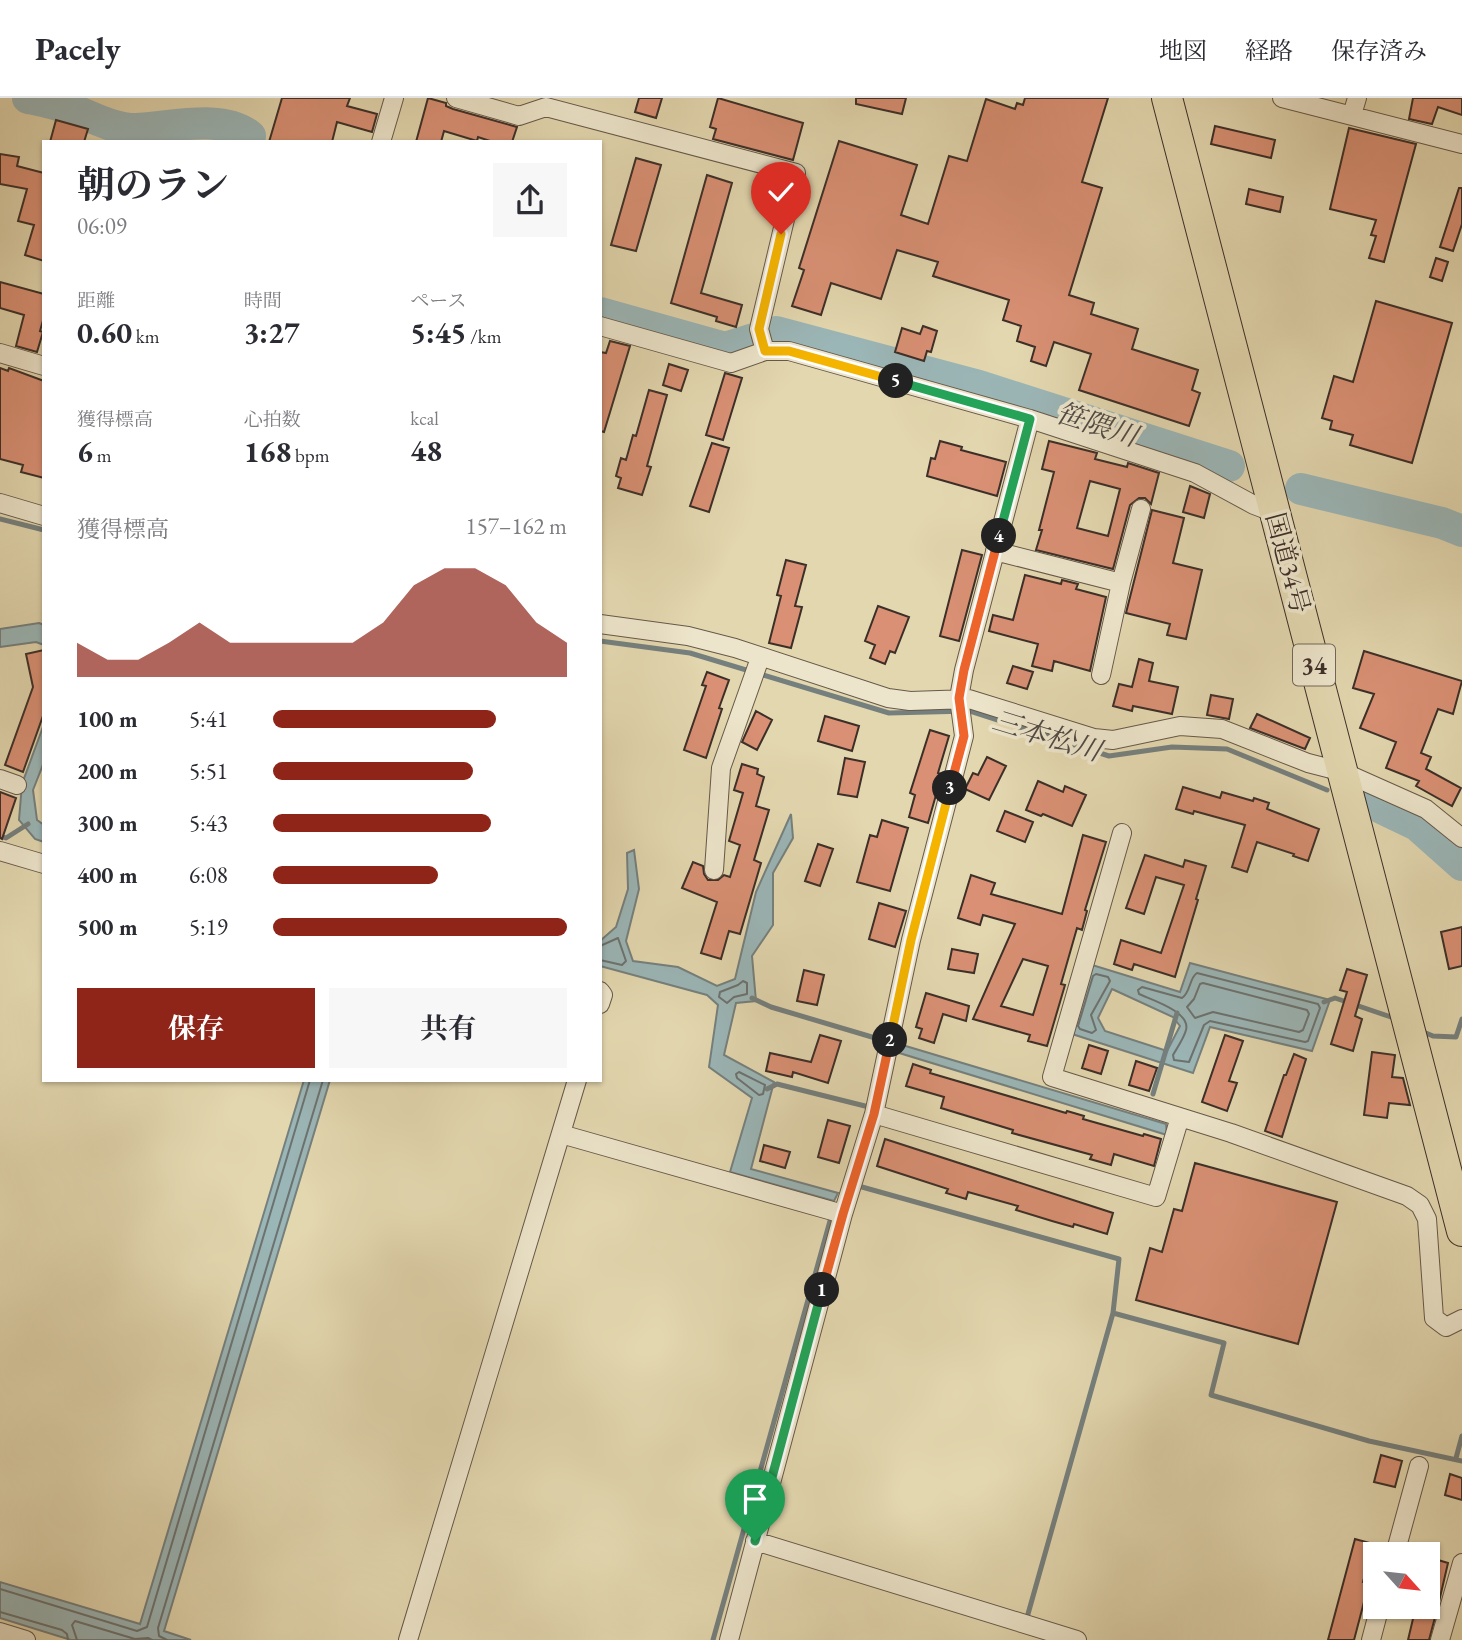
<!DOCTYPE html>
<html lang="ja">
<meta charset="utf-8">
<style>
body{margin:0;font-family:"EB Garamond","Noto Serif JP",serif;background:#f7f7f7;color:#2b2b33;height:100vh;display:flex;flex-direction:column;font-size:26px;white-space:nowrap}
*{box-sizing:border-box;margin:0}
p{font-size:23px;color:#7c7c81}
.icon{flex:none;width:38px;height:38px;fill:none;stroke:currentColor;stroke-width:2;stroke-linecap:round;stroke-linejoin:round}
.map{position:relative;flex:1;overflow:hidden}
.drawer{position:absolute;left:42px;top:42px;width:560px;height:942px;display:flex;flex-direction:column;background:#fff;border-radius:0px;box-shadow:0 2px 5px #0004}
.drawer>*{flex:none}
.needle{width:46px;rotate:117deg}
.tools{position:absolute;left:1363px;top:1444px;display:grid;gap:14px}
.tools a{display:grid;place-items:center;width:77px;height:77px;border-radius:0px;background:#fff;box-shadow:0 2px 5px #0004;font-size:35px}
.pin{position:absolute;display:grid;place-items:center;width:60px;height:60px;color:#fff;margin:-72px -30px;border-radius:50% 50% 50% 0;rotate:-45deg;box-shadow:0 0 7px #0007}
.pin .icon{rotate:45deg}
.km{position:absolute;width:35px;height:35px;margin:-18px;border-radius:50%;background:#222;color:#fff;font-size:19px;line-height:35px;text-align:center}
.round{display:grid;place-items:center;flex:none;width:74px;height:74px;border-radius:0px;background:#f7f7f7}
.summary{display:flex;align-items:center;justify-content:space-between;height:119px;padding:0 35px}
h1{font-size:38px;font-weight:700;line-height:52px}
.stats{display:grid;grid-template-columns:repeat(3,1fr);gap:10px;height:119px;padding:7px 35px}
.stats div{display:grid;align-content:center}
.stats b{font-size:30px;font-weight:700}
.stats small{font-size:19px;font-weight:400}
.stats p{font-size:19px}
.chart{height:196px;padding:14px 35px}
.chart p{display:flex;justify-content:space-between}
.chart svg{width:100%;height:126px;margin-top:7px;fill:#8f2418;opacity:.7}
.button{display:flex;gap:14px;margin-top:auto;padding:14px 35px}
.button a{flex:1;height:80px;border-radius:0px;background:#8f2418;color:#fff;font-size:28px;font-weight:700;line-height:80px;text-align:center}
.button a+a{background:#f7f7f7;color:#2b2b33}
ul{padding:0 35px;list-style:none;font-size:23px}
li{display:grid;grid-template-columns:112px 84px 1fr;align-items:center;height:52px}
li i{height:18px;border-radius:9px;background:#8f2418}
header{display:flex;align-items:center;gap:42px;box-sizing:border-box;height:98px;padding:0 35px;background:#fff;border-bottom:2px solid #e1e1e2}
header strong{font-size:33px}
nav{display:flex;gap:38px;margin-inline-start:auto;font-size:24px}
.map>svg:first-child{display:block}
.water{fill:#9bb6b7;stroke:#75807e;stroke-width:2;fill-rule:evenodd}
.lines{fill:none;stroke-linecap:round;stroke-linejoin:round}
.shore{stroke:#6c7270;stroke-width:2}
.stream{stroke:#75807e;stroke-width:5}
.river{stroke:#9bb6b7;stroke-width:32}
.building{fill:#d99074;stroke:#3c2f28;stroke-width:2;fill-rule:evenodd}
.street-casing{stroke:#66594a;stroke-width:20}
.highway-casing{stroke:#3c2f28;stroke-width:32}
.street{stroke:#ede5cb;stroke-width:18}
.highway{stroke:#e3d7af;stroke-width:30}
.split-1-casing{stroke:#fff;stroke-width:14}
.split-2-casing{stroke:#fff;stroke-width:14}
.split-3-casing{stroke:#fff;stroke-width:14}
.split-4-casing{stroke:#fff;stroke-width:14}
.split-5-casing{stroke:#fff;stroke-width:14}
.split-6-casing{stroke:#fff;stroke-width:14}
.split-1{stroke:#22a559;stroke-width:9}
.split-2{stroke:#f0652b;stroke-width:9}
.split-3{stroke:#f5b400;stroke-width:9}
.split-4{stroke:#f0652b;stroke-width:9}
.split-5{stroke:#22a559;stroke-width:9}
.split-6{stroke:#f5b400;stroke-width:9}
.labels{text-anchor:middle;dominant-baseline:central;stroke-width:7;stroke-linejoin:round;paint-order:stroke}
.shield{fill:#ede5cb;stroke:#716659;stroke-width:2}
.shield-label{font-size:24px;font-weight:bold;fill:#3c2f28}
.street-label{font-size:26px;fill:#3c2f28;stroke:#ede5cb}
.water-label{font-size:28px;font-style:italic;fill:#4f4a45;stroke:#ede5cb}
</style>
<header>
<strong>Pacely</strong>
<nav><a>地図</a><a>経路</a><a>保存済み</a></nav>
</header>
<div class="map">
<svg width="1462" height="1542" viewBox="0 0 1462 1542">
<rect width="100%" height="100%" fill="#e3d7af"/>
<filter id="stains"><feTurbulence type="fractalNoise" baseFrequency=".00286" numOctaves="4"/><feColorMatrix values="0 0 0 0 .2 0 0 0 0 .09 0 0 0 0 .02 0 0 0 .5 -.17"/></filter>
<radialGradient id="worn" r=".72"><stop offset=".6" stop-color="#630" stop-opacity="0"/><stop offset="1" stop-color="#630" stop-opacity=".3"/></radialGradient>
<!-- water -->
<path class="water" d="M39 525 44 527V547L36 544 0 549V531Z
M44 626V664L33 692 37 722 44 727V744L35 741 19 722 22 686Z
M791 716 793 740 773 775V827L752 858 756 903 736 905 724 957 774 984 751 1071 838 1095 834 1103 730 1074 752 1000 709 969 718 907 707 897 600 868V843L616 829 628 791 627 755 634 752 639 791 626 843 633 863 678 869 717 888 735 881 756 794Z
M1190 865 1330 902 1312 953 1210 929 1193 975 1069 935 1089 866 1180 894ZM1112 891 1173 919 1180 928 1167 953 1105 933 1098 920Z
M899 946 1166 1026 1167 1037 896 954Z
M304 982H330L164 1533 191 1542H71L0 1520V1484L140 1526Z"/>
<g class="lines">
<!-- shore -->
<path class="shore" d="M600 848 618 840 626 863 622 867 600 862
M1197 875 1318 906 1320 910 1308 943 1305 944 1210 923 1204 927 1189 964 1174 962 1173 957C1177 950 1184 940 1186 932 1191 914 1152 902 1139 896L1138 892 1142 889 1182 900C1191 894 1189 880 1197 875Z
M1096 876 1108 879 1110 883 1091 917 1096 932 1092 935 1080 931 1078 928 1093 878Z
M743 883 747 885V896L734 899 727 905 719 899 720 894 738 887Z
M1203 885 1307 912 1309 916 1303 932 1299 934 1213 914 1195 920 1187 909 1194 901 1200 886Z
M739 974 765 987 763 996 759 997 737 980 736 976Z
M0 1491 137 1533 147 1529 310 982
M0 1514 62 1532 67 1536 68 1542
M77 1542 72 1527 75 1523 135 1541 148 1540 152 1542
M167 1542 159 1538 158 1530 323 982"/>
<!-- stream -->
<path class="stream" d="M0 421 44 432
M600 543 690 555 889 615 970 613 1109 658 1172 649 1227 651 1327 692
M0 738 6 740 28 726
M752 900 771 909 882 942
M1324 904 1335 900 1397 921
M1421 933 1433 938 1456 939 1462 921
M767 991 777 986 869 1009
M1153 996 1177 915
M862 1089 1119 1161 1113 1215 1224 1245 1211 1297 1369 1343 1462 1363
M1456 1360 1462 1338
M1028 1516 1113 1215
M713 1542 830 1123"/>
<!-- river -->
<path class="river" d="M28 0C44 2 59 7 74 12 94 20 114 31 136 31 169 30 223 15 250 38L249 44
M600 215 725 250 776 234 979 288 1229 368
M1301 391 1442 425 1462 433
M1371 705 1417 727 1462 767"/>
</g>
<!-- building -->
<path class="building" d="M282 0H350L347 8 377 16 372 34 337 24 332 44H269Z
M428 0 446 5V8L453 11 517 29 512 44H493L478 39 477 43 444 33 441 44H416Z
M639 0H662L656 20 635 14Z
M718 0 803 25 793 62 713 41 716 31 710 29Z
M856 0H906L902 16 856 6Z
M1025 0H1108L1082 84 1102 90 1069 197 1094 205 1091 216 1138 231 1132 251 1198 272 1192 292 1200 295 1189 328 1079 292 1091 256 1054 244 1046 268 1031 263 1035 249 1017 243 1021 228 1003 222 1009 202 933 178 938 164 897 152 881 201 831 185 821 217 792 208 804 172 799 170 839 43 917 67 901 117 928 126 949 58 967 63 986 1 1015 11 1017 5 1023 7Z
M1413 0H1462V17L1438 9 1432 26 1409 21Z
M56 22 88 31 84 44H50Z
M1215 28 1275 42 1271 60 1211 46Z
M1349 30 1416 46 1384 164 1369 160 1376 138 1371 137 1376 122 1330 111Z
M0 56 19 59 17 68 44 75V163L25 157 34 127 18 123 27 91 0 86Z
M636 60 661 67 636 153 611 147Z
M707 77 732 85 701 195 742 207 736 229 716 223 717 219 671 205Z
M1459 90H1462V126L1453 153 1440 149Z
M1249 91 1283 99 1280 114 1246 106Z
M1436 160 1448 164 1442 183 1430 179Z
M0 184 44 196V219L40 233 43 234 37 254 16 248 24 217 0 210Z
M1376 203 1452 225 1412 365 1350 347 1353 337 1330 331 1332 323 1322 320 1334 278 1353 284Z
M923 228 937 233 931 254 927 253 924 263 895 254 902 230 920 236Z
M610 243 630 248 604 334 600 333V254L606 255Z
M669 266 688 272 681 293 663 287Z
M0 270 8 273 9 270 44 283V380L21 374 23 367 0 361Z
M725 275 742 280 723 342 706 337Z
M649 292 667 297 647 368 651 369 642 397 618 390 621 380 616 378 621 360 626 362 633 337 636 338Z
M940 343 962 349 961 352 1006 364 997 398 927 378 931 360 935 361Z
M1049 343 1097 355 1095 361 1127 369 1128 365 1159 375 1151 406 1145 400H1139L1130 407 1113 471 1036 452 1042 432H1039L1054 374 1042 371ZM1090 383 1120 391 1108 438 1077 430Z
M712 345 729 350 709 414 690 408Z
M1190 388 1210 396 1204 420 1183 414Z
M1152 412 1184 420 1173 465 1202 472 1186 541 1167 537 1170 526 1126 515Z
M962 452 982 457 959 543 940 538Z
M786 462 806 467 795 508 802 509 791 550 769 545 781 498 777 497Z
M1025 477 1061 486 1062 482 1078 486 1076 491 1106 499 1090 573 1054 563 1052 573 1032 568 1038 546 989 533 993 517 1013 522Z
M878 508 909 519 895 555 890 553 885 566 870 560 875 547 865 543Z
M44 552V615L23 674 5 667 33 589 26 556Z
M1364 553 1462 583 1453 616 1438 611 1421 655 1431 659 1426 671 1461 690 1452 708 1416 688 1419 683 1386 670 1396 644 1360 630 1374 596 1353 590Z
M1139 561 1153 565 1149 583 1178 589 1172 616 1133 608 1132 613 1113 608 1119 586 1132 589Z
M1013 568 1033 574 1027 591 1007 585Z
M707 574 729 582 719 610 722 611 706 660 684 652 706 588 702 587Z
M1211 597 1233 601 1229 621 1207 617Z
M756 613 772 622 757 652 742 644Z
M1257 616 1310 640 1305 651 1250 630Z
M825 618 859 628 852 653 818 643Z
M930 632 949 638 938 675 942 676 928 725 909 719 915 697 910 695Z
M987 659 1006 668 989 702 965 691 973 675 978 677Z
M845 660 865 664 857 699 838 696Z
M742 666 758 671 757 676 764 679 756 708 769 712 754 762 761 765 740 836 729 833 721 861 701 855 717 804 682 790 693 764 703 768 704 776 708 782H718L724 777 730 779 740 747 729 743 743 695 734 692Z
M1038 683 1063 694 1065 688 1086 697 1072 728 1043 716 1041 718 1026 712Z
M1183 689 1220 700 1222 694 1253 703 1254 700 1269 705 1267 711 1319 731 1308 763 1293 758 1294 756 1257 744 1247 774 1232 769 1245 727 1194 713 1193 716 1176 711Z
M0 694 16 700 2 741 0 740Z
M1005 713 1033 724 1025 744 997 733Z
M882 722 908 730 890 793 857 784 870 737 877 739Z
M1083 737 1106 744 1085 812 1087 813 1082 832 1077 830 1061 886 1065 887 1047 948 1028 943 1030 937 973 921 1015 826 983 817 980 827 958 820 971 777 995 785 991 796 1062 816ZM1023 861 1048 868 1033 917 1001 908Z
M818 746 833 751 820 788 805 783Z
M1145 757 1183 769 1185 762 1206 768 1196 801 1198 802 1175 879 1134 866 1132 872 1114 866 1121 842 1161 855 1184 787 1156 779 1144 816 1126 810Z
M879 805 906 813 895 849 869 841Z
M1462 829V868L1449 871 1441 834Z
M952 851 978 856 974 875 948 871Z
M1347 871 1367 877 1355 918 1362 921 1353 953 1331 946 1347 894 1340 892Z
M804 872 824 877 817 907 797 903Z
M926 895 969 908 966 923 943 916 934 945 919 940 922 931 916 929Z
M820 937 841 943 828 985 793 974 792 979 766 973 770 955 811 964Z
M1225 937 1243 943 1229 983 1237 985 1227 1013 1202 1004Z
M1089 947 1108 953 1101 976 1082 970Z
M1372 954 1395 957 1392 979 1403 980 1410 1007 1389 1005 1387 1020 1364 1017Z
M1294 956 1306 961 1282 1039 1265 1033 1284 977H1286Z
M1136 963 1157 970 1149 993 1129 987Z
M913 966 931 972 930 975 1066 1015 1067 1013 1084 1018 1083 1021 1143 1038 1144 1036 1161 1041 1154 1068 1114 1056 1111 1067 1090 1061 1092 1057 1012 1035 1013 1032 941 1010 944 999 906 988Z
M828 1022 850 1028 839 1065 818 1059Z
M885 1041 1113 1115 1107 1136 1074 1126 1073 1129 1052 1123 1016 1112 1018 1108 968 1094 966 1101 946 1095 948 1091 877 1068Z
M764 1047 790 1054 785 1070 760 1063Z
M1195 1065 1337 1104 1298 1246 1136 1202 1150 1150 1162 1154 1174 1111 1182 1113Z
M1381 1357 1402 1363 1395 1389 1374 1384Z
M1450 1376 1462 1380V1402L1445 1397Z
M1355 1441 1373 1446 1363 1484 1369 1485 1354 1542H1328Z
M1428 1459 1448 1465 1438 1508 1429 1542H1408L1416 1508H1428Z"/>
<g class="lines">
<defs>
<path id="street" d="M456 0 519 18 546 9 796 75 759 231 765 253
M1282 0 1462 46
M1352 17 1357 0
M381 44 394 0
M600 228 731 265 765 253H789L1030 321 1195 375 1254 407 1275 415
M0 255 44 268
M0 405 44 418
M995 453 1121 485
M600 526 688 538 735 550 888 600 910 603 969 601 1094 640 1113 642 1180 628 1222 631 1308 665 1343 674 1426 711 1462 740
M1101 577 1121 485 1141 411
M0 681 17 687
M1122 735 1052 979 1231 1035 1407 1098 1420 1107 1427 1121 1434 1220 1446 1229 1462 1221
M0 753 44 766
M714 772 721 670 760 560
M600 893 603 897 600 906
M874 1016 1156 1099 1180 1019
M561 1036 843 1116
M755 1443 1077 1542
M1395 1456 1419 1368
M0 1534 26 1542
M408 1542 577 982
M729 1542 843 1116 874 1016 911 842 964 638 959 600 964 572 1030 321
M1371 1542 1380 1508
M1440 1542 1462 1465"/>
<path id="highway" d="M1167 0 1462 1133"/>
</defs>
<!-- street casing -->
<use href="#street" class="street-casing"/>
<!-- highway casing -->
<use href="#highway" class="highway-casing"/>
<!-- street -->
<use href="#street" class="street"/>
<!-- highway -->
<use href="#highway" class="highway"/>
</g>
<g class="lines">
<defs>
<path id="split-1" d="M755 1443 822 1192"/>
<path id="split-2" d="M822 1192 843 1116 874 1016 890 942"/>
<path id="split-3" d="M890 942 911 842 950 690"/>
<path id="split-4" d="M950 690 964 638 959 600 964 572 999 438"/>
<path id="split-5" d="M896 283 1030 321 999 438"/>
<path id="split-6" d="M781 136 759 231 765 253H789L896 283"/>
</defs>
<!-- split-1 casing -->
<use href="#split-1" class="split-1-casing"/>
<!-- split-2 casing -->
<use href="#split-2" class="split-2-casing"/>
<!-- split-3 casing -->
<use href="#split-3" class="split-3-casing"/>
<!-- split-4 casing -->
<use href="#split-4" class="split-4-casing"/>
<!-- split-5 casing -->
<use href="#split-5" class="split-5-casing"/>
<!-- split-6 casing -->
<use href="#split-6" class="split-6-casing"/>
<!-- split-1 -->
<use href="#split-1" class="split-1"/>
<!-- split-2 -->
<use href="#split-2" class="split-2"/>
<!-- split-3 -->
<use href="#split-3" class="split-3"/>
<!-- split-4 -->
<use href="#split-4" class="split-4"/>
<!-- split-5 -->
<use href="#split-5" class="split-5"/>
<!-- split-6 -->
<use href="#split-6" class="split-6"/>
</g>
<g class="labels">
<!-- shield labels -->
<rect class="shield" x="1293" y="546.5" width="42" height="41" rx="5"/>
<g class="shield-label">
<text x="1314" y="567">34</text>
</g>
<!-- street labels -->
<g class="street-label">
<text transform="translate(1288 465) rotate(75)">国道34号</text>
</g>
<!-- water labels -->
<g class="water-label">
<text transform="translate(1097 326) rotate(18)">笹隈川</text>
<text transform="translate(1047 637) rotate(17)">三本松川</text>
</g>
</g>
<rect width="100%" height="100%" filter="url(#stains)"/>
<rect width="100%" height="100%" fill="url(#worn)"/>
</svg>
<div class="tools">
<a><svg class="needle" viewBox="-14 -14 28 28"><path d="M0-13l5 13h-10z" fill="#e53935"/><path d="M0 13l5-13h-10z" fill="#7c7c81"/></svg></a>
</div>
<div class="pin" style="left:755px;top:1443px;background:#1e9e55"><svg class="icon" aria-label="arrive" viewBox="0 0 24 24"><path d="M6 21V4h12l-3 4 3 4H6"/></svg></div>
<div class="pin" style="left:781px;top:136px;background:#d93025"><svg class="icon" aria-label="check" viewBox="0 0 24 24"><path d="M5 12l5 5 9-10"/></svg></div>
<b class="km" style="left:822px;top:1192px">1</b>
<b class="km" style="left:890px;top:942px">2</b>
<b class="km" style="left:950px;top:690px">3</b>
<b class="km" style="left:999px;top:438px">4</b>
<b class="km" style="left:896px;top:283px">5</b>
<section class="drawer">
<div class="summary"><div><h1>朝のラン</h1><p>06:09</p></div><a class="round"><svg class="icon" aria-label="share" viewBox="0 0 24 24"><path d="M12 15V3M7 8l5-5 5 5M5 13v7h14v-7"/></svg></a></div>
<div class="stats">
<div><p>距離</p><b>0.60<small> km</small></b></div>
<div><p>時間</p><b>3:27</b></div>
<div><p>ペース</p><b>5:45<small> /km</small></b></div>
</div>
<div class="stats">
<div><p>獲得標高</p><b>6<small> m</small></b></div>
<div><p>心拍数</p><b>168<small> bpm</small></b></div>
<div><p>kcal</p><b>48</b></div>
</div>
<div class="chart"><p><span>獲得標高</span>157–162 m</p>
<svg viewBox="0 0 160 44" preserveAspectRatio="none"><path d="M0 44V32L10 38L20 38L30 32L40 25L50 32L60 32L70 32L80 32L90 32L100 25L110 12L120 6L130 6L140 12L150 25L160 32V44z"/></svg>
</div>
<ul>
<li><b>100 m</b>5:41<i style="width:76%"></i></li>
<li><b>200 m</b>5:51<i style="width:68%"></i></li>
<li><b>300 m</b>5:43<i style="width:74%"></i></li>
<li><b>400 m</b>6:08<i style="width:56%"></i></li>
<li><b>500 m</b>5:19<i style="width:100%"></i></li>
</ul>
<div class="button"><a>保存</a><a>共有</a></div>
</section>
</div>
